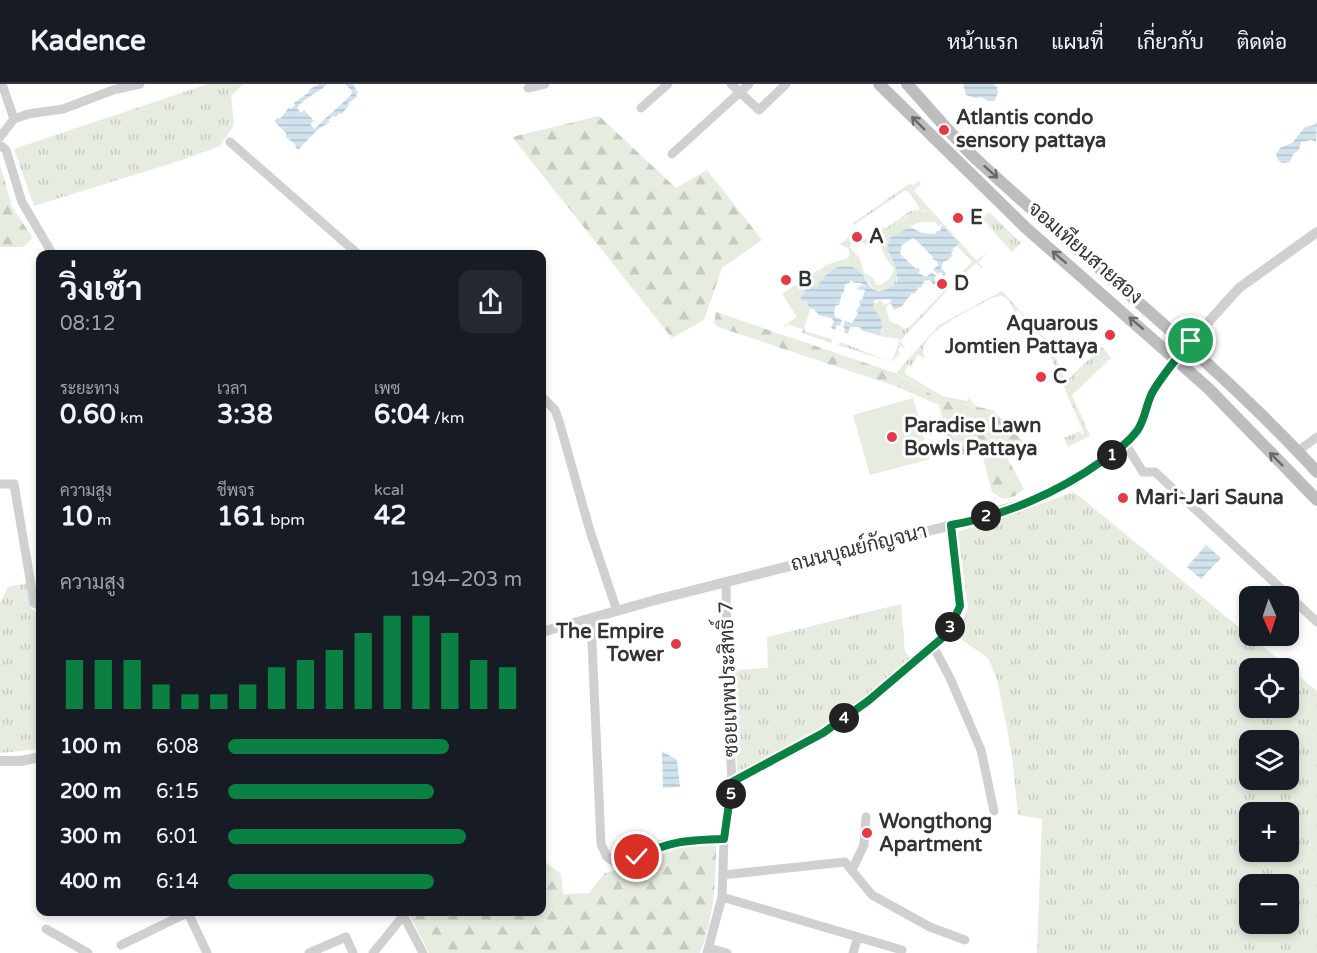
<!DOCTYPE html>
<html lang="th">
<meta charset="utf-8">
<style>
body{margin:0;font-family:"Varela Round",Sarabun,sans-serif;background:#242831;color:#f1f3f6;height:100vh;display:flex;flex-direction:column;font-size:22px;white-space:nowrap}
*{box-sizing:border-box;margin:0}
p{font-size:20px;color:#9ea1a6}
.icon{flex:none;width:33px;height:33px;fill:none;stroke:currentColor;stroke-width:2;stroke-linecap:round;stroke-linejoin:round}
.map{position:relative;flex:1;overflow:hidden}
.details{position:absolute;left:36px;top:166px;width:510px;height:666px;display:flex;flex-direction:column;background:#171b24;border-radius:12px;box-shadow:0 3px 9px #0003}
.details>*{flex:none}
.needle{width:39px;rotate:177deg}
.tools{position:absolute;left:1239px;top:502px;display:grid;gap:12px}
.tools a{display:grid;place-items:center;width:60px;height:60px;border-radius:12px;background:#171b24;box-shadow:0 3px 9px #0003;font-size:30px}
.pin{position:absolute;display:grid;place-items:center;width:51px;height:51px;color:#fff;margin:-26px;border:3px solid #fff;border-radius:50%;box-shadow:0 2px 6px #0007}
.km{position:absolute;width:30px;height:30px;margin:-15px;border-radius:50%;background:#222;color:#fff;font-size:16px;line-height:30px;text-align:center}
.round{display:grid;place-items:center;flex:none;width:63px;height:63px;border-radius:12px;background:#242831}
.overview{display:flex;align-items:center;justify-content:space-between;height:102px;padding:0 24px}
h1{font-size:33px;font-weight:700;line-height:45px}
.metrics{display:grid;grid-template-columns:repeat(3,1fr);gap:9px;height:102px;padding:6px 24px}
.metrics div{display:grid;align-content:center}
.metrics b{font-size:26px;font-weight:700}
.metrics small{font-size:16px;font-weight:400}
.metrics p{font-size:16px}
.chart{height:168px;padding:12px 24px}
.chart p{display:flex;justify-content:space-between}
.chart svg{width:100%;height:108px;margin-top:6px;stroke:#0b8043;stroke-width:6}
ul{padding:0 24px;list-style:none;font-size:20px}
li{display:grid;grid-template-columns:96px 72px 1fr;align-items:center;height:45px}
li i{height:15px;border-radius:8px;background:#0b8043}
header{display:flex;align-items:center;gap:36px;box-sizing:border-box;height:84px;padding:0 30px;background:#171b24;border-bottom:2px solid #363941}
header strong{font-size:28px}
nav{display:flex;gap:33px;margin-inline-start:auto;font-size:21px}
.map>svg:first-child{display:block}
.grass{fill:url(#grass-tufts);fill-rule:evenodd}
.forest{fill:url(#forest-firs)}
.garden{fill:#e6ecdf}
.water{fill:url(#water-rules)}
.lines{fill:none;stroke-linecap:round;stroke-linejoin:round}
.minor{stroke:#d0d0d0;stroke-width:9}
.tertiary{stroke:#d0d0d0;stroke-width:10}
.secondary{stroke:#bdbdbd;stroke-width:12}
.oneway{stroke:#6a6a6a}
.route-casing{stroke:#fff;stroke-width:12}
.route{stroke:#0b8043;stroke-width:8}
.poi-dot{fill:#e63946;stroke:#fff;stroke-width:2}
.labels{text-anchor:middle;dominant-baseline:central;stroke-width:6;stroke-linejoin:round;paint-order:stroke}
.poi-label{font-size:20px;font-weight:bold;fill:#333;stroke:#fff;text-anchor:start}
.street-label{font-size:20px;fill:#333;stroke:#fff}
</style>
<header>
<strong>Kadence</strong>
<nav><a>หน้าแรก</a><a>แผนที่</a><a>เกี่ยวกับ</a><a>ติดต่อ</a></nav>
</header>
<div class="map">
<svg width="1317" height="869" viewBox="0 0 1317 869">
<defs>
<pattern id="grass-tufts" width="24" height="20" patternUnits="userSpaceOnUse" patternTransform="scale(1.5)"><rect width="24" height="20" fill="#e6ecdf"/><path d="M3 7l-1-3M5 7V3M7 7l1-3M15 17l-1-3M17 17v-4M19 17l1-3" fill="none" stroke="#c6cbc0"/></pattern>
<pattern id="forest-firs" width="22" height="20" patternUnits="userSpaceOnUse" patternTransform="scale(1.5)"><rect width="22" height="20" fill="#e6ecdf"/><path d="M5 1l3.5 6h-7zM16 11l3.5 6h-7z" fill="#c6cbc0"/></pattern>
<pattern id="water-rules" width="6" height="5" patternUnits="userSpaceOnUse" patternTransform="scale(1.5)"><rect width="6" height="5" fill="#cfe2ee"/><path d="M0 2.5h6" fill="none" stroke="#b2c2cd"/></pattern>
</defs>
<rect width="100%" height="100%" fill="#fff"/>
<!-- grass -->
<path class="grass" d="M208 0H243L231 12 234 41 220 62 182 76 34 122 14 65Z
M918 97 921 100 914 107 976 176 987 169 978 178 983 183 981 184 976 179 952 201 954 196 972 178 956 161 959 160 942 141 927 128 923 126 906 132 901 138 882 149 866 157H862L870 152 872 153 884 143 885 145 911 126 912 128 915 126 917 127 920 125 908 107H904L854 141 853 139 909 100 914 101Z
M989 128 1021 159 1012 168 982 134Z
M826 181C821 188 805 199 796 201L794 204 795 209 790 208C791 217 794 227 803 229L802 236 806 238 804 245 807 248 832 255 831 259 802 249 803 245 787 240 786 243 783 242 797 233 782 210Z
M946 205 945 209 900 257 905 263 904 264 901 262 898 266 900 269 892 278 838 261 840 258 892 278 900 255 878 252 881 247 888 250 898 240 904 245 910 242Z
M1002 207 1048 257 1066 297 1102 263 1111 274 1072 311 1090 352 1068 363 1064 354 1080 347 1082 350 1084 349 1043 255 1018 226 1015 228 1009 217 1003 212 994 213C978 222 911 251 925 274L918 271 911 283 908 281 904 289 942 312 968 317 969 313H970L972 319 980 323 941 316 896 289 939 241Z
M1074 408 1317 607V869H1037L1042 735 1018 731 1012 671 997 595 988 574 958 553 968 524 958 448ZM1250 585H1288V624H1250ZM1250 657H1288V696H1250ZM1250 729H1288V768H1250ZM1250 801H1288V840H1250Z
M27 499 31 525 40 529V665L0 669V519L8 503Z
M901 520 905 568 912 575 826 644 737 692 735 586 768 584 767 553Z"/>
<!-- forest -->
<path class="forest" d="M599 32 676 104 707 86 762 156 722 184 704 236 672 254 512 53Z
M0 80 12 123 33 154 23 163H0Z
M716 228 895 289 941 316 993 326 1023 357V366L1006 372 1024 405 1015 412 1003 415 992 408 982 370 953 371 939 321 895 302 718 243 714 239Z
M716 760C716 797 714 834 700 869H429L408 828H542V775L561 790 563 810 589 809 605 789 641 780 679 763Z"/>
<!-- garden -->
<path class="garden" d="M920 127 927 128 942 141 937 142 936 138C909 136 900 148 888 169L896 184V199V197C892 206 884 208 875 206 870 202 868 195 863 191 843 176 827 183 818 204L808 203 802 210 803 218H807L811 224 806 238 801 236 802 230C794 227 788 214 788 206L791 209H795L794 202 801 200 821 187 826 181 848 174 850 170 848 164 839 160 848 154 852 160 850 163 860 175 864 189 872 193 877 201C884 201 893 193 894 185L885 173 880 160 872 156 865 161 862 157H866L901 138 909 130Z
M878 217H881L885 221 887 219 888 222 886 223 889 236 895 240H898L897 242 899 247 892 253 882 248C884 232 874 232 872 220L873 218 878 220Z
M913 314 930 375 870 391 853 331Z"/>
<!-- water -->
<path class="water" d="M319 0H327C318 10 304 13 297 24L301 29 304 26 314 37 310 40 314 45 351 11 352 7 345 0H353L358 9 356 11 357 13 348 19 349 21 342 30 340 29 335 33 333 32 328 36 330 38 317 46 298 66 295 62 296 61 286 53V49L274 37 278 34 280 35 289 23 291 25 295 21 294 19 309 8 310 5Z
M963 0H993L997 3 998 9 994 17H988L981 13 975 14 966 11Z
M1317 38 1316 58 1311 56 1301 58 1299 66 1293 70 1290 78 1282 79 1278 76 1276 70 1280 64 1292 59 1305 43 1314 41Z
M942 141 959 159 953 165 954 166 951 169 953 172 949 174 950 175 943 178 941 184 946 189 944 192 940 188 938 190 933 186 938 181 937 177 932 175 933 173 916 156 913 154 902 161 900 170 916 185 918 184 920 187 918 189 926 193 932 188 936 192 934 195 937 198 934 201 929 196 924 197 921 204 919 203 914 210 912 209 902 222 894 226 892 221 888 219 891 218 890 215 874 216 873 224C880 234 886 239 879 251L863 247 859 243H850L848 250 844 249 845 244 843 243 845 237 852 239 858 229 856 227 861 220 859 219 860 215 862 216 865 206 857 205 861 201 867 204 861 199H855L850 196V199L845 200 844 209H842L839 221H836L834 228 835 233 842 236 840 242 837 241 835 246 831 244 834 237 831 234 818 231V229L815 228V226L809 223 807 218 801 217C800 211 807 202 813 202L817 204C826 186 845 173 862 190 866 194 868 202 873 205 880 210 888 205 894 201V197H896V199L897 198 896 184 887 165 890 154 910 143 922 149 935 150 937 147H940Z
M1206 461 1221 474 1201 495 1187 483Z
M662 667 677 676 680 703 663 704Z"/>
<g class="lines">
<!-- minor -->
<path class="minor" d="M2 0 14 35
M731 0 759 26 786 0
M528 4 545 0
M641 24 668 0
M0 53 14 35 28 30 63 25 113 6 140 0
M230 58 359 171
M0 61 6 66 22 118 53 171
M672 70 749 0
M542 313 555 326 559 337 590 447 617 527
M1126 361 1143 388H1155L1317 538
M1298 367 1317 353
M0 400H14L34 519 40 522
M591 535 601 760 607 773 613 777H625L660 761 684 756 724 755
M933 562 950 594 981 666 994 727
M732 698 823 649 868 617 948 549 960 522 951 440
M852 786 864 761 866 733
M723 791 845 778 872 811 930 843 965 856
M722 813 902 866
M188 829 207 869
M402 829 423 869
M46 845 88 869
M121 861 189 828
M709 864 727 869
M309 869 346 853 353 869
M373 869 404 831
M707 869 722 813 724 755 732 698 728 624 726 498
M853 869 858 853"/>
<!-- tertiary -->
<path class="tertiary" d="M542 548 659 515 964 438 1037 415 1075 396 1126 361 1139 345 1151 310 1175 275 1239 204 1317 148
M0 677H21L40 673"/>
<!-- secondary -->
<path class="secondary" d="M879 0 1026 144 1208 304 1317 416
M907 0C929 24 951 51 975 74 1088 179 1212 274 1317 388"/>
</g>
<!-- one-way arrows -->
<defs><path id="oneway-shaft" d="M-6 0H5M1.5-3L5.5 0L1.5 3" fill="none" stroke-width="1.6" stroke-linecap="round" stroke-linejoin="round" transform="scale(1.5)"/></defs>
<g class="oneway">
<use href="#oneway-shaft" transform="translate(918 39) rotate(-135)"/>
<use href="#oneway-shaft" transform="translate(991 88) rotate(42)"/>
<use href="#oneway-shaft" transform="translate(1059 173) rotate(-139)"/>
<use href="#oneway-shaft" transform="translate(1136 239) rotate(-140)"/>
<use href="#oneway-shaft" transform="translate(1276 375) rotate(-135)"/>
</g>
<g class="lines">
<defs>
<path id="route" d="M637 773C670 757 687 756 724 755L732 698 823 649 868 617 948 549 960 522 951 441C1004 432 1059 408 1102 377 1115 368 1127 360 1137 347 1145 336 1146 321 1152 309 1163 290 1177 274 1191 257"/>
</defs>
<!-- route casing -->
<use href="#route" class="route-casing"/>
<!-- route -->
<use href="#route" class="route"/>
</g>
<!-- markers -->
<g class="poi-dot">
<circle cx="944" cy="46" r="6"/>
<circle cx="958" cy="134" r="6"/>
<circle cx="857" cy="153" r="6"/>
<circle cx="786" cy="196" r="6"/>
<circle cx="942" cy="200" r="6"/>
<circle cx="1110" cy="251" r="6"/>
<circle cx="1041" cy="293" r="6"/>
<circle cx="892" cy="353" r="6"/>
<circle cx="1123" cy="414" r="6"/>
<circle cx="676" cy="560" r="6"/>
<circle cx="867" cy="749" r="6"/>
</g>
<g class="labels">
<!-- poi labels -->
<g class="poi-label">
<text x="956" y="34">Atlantis condo<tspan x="956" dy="23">sensory pattaya</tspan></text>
<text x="970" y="134">E</text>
<text x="869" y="153">A</text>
<text x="798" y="196">B</text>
<text x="954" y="200">D</text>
<text x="1098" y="240" text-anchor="end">Aquarous<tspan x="1098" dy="23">Jomtien Pattaya</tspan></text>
<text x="1053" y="293">C</text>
<text x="904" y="342">Paradise Lawn<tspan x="904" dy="23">Bowls Pattaya</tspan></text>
<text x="1135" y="414">Mari-Jari Sauna</text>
<text x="664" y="548" text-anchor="end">The Empire<tspan x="664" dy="23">Tower</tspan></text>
<text x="879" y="738">Wongthong<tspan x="879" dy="23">Apartment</tspan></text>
</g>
<!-- street labels -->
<g class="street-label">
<text transform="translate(1085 169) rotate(41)">จอมเทียนสายสอง</text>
<text transform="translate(859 464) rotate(-14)">ถนนบุณย์กัญจนา</text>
<text transform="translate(729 595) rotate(-92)">ซอยเทพประสิทธิ์ 7</text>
</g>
</g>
</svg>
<div class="tools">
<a><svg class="needle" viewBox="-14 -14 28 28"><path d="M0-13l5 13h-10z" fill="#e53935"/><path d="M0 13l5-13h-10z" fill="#9ea1a6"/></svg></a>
<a><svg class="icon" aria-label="locate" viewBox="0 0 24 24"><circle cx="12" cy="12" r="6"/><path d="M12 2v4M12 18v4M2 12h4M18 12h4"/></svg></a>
<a><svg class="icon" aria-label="layers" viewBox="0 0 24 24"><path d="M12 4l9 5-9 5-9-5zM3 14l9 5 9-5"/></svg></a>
<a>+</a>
<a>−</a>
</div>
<div class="pin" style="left:1191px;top:257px;background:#1e9e55"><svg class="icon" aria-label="arrive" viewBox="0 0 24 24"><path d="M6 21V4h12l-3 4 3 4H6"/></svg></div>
<div class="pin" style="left:637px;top:773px;background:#d93025"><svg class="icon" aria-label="check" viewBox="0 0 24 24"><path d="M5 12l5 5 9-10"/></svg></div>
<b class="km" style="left:1112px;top:371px">1</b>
<b class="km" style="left:986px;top:432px">2</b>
<b class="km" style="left:950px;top:543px">3</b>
<b class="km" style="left:844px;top:634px">4</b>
<b class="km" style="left:731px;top:710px">5</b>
<section class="details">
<div class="overview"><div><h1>วิ่งเช้า</h1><p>08:12</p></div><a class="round"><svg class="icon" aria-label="share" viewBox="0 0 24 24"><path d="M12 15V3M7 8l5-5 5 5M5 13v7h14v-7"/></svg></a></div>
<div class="metrics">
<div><p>ระยะทาง</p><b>0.60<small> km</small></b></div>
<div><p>เวลา</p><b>3:38</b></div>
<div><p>เพซ</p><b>6:04<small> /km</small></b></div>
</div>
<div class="metrics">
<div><p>ความสูง</p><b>10<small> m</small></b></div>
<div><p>ชีพจร</p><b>161<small> bpm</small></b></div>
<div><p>kcal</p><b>42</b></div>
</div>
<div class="chart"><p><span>ความสูง</span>194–203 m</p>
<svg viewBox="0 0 160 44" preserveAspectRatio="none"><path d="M5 44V24M15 44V24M25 44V24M35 44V34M45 44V38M55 44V38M65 44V34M75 44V27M85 44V24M95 44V20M105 44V13M115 44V6M125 44V6M135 44V13M145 44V24M155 44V27"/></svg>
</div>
<ul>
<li><b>100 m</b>6:08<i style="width:75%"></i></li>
<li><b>200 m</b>6:15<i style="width:70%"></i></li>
<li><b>300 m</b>6:01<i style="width:81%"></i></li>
<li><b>400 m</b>6:14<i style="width:70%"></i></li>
</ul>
</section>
</div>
